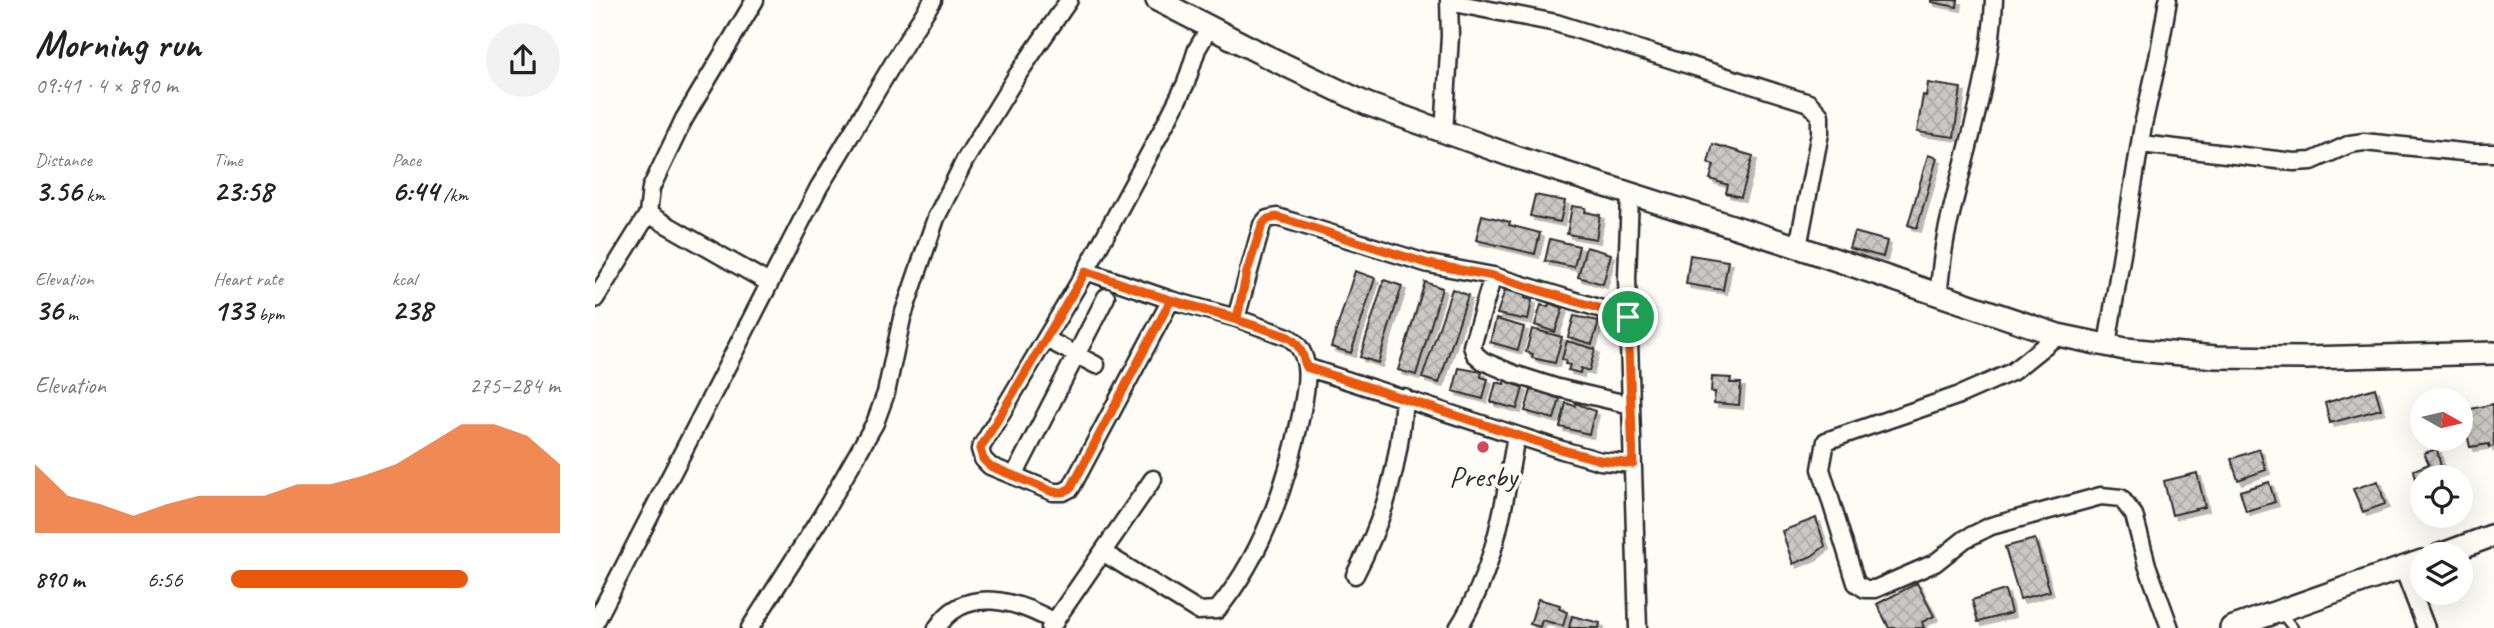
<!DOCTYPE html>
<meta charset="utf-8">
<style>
body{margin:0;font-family:Caveat,sans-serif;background:#f2f2f2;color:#222;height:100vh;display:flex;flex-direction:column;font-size:26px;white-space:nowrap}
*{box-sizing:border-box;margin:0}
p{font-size:23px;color:#767676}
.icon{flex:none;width:38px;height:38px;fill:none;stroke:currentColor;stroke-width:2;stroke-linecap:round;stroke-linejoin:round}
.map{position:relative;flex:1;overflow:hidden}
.drawer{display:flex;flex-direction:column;background:#fff;width:595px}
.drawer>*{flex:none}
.needle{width:46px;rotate:98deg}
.fabs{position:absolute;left:1815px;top:388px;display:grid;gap:14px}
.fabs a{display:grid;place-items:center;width:63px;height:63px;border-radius:50%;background:#fff;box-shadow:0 7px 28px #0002;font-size:35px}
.pin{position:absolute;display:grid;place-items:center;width:60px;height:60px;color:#fff;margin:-30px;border:4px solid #fff;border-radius:50%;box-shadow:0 2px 7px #0007}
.round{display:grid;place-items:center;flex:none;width:74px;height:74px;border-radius:37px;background:#f2f2f2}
.headline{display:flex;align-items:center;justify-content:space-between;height:119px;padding:0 35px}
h1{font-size:38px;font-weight:700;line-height:52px}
.figures{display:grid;grid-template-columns:repeat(3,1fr);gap:10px;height:119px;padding:7px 35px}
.figures div{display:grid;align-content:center}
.figures b{font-size:30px;font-weight:700}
.figures small{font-size:19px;font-weight:400}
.figures p{font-size:19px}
.chart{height:196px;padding:14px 35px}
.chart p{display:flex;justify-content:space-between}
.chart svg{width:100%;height:126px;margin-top:7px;fill:#ea580c;opacity:.7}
ul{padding:0 35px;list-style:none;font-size:23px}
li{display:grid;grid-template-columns:112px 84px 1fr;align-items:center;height:52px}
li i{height:18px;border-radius:9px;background:#ea580c}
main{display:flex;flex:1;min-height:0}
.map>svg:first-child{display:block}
.building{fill:url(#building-cross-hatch);stroke:#2b2b2b;stroke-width:2;filter:url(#shadow)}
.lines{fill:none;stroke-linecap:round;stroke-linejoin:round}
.service-casing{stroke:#2b2b2b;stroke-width:13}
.minor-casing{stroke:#2b2b2b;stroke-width:21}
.tertiary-casing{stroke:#2b2b2b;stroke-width:26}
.service{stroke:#fdfcf7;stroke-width:8}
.minor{stroke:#fdfcf7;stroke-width:16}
.tertiary{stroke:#fdfcf7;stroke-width:21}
.route-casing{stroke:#fff;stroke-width:14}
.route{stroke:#ea580c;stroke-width:9}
.poi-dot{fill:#d1495b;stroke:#fdfcf7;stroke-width:2.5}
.labels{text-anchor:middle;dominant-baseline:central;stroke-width:7;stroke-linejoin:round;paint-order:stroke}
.poi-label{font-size:30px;fill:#2b2b2b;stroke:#fdfcf7}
</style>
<main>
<section class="drawer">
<div class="headline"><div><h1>Morning run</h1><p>09:41 · 4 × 890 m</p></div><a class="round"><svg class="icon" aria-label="share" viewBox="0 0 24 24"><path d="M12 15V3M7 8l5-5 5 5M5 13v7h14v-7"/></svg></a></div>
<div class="figures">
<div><p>Distance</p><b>3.56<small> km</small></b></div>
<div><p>Time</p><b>23:58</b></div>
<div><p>Pace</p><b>6:44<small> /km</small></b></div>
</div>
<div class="figures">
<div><p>Elevation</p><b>36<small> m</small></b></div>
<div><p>Heart rate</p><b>133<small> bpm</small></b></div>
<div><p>kcal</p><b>238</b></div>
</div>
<div class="chart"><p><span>Elevation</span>275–284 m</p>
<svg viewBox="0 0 160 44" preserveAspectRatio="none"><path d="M0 44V20L10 31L20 34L30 38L40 34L50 31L60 31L70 31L80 27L90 27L100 24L110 20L120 13L130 6L140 6L150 10L160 20V44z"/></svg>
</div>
<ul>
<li><b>890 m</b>6:56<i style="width:72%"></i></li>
</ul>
</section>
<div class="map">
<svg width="1899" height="628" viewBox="0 0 1899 628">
<defs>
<pattern id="building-cross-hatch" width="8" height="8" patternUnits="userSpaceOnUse" patternTransform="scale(1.75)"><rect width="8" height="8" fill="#c9c8c4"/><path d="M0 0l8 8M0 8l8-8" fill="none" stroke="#adaca9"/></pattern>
<filter id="shadow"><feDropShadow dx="4" dy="4" stdDeviation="0" flood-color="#0004"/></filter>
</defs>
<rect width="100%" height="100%" fill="#fdfcf7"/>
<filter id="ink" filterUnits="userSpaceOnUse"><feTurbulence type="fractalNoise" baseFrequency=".0143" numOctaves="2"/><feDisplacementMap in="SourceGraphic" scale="14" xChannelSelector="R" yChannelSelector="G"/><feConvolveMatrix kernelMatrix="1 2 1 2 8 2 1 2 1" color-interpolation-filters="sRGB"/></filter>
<g filter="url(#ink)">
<!-- building -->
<path class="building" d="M1336 0H1363L1362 7 1336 2Z
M1333 83 1366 88 1359 137 1322 132 1328 95 1331 96Z
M1118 144 1158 156 1146 197 1131 193 1133 185 1115 179 1119 165 1113 163Z
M1333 155 1342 158 1322 228 1313 225Z
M940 195 970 201 965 222 935 216Z
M977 206 991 208 990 212 1005 215 1001 239 972 234Z
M887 215 915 222 914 225 945 233 940 254 881 240Z
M1259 232 1292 241 1288 257 1254 248Z
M955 239 984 246 979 267 950 261Z
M991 247 1016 254 1008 284 983 277Z
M1095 255 1133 261 1128 290 1091 284Z
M760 271 780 278 756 353 736 347Z
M789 280 807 286 783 363 765 357Z
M830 282 847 288 821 375 803 370Z
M857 289 873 295 844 383 827 378Z
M910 290 931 294 930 298 937 300 933 320 902 314Z
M954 303 968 308 960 332 940 325 946 305 953 307Z
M979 316 1004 321 997 344 973 337Z
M901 319 929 327 923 350 895 342Z
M937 329 967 337 960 363 937 358 938 354 931 352Z
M972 341 1000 349 994 371 986 368 985 373 973 370 975 365 970 364 971 360 967 359Z
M864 368 887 372 886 377 893 379 888 399 858 391Z
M1117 377 1136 378 1135 383H1146L1144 405 1119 403 1120 392H1116Z
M910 380 928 388 922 409 896 402 901 382 909 384Z
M1780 388 1786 409 1735 423 1730 403Z
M936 390 957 394 956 396 965 399 959 419 930 411Z
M971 403 980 406 981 403 1000 411 994 434 965 427Z
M1898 404 1899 446 1894 447V444L1875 447 1867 411Z
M1664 449 1671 470 1643 480 1636 459Z
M1842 449 1847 472 1839 475 1840 478H1827V482L1822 484 1819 470 1834 464 1829 453Z
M1602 473 1610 507 1577 515 1569 481Z
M1783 481 1790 504 1768 512 1758 489Z
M1674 482 1680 502 1651 511 1645 491Z
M1221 518 1230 546 1217 556 1198 564 1187 531Z
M1440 539 1455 591 1425 599 1410 547Z
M1322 583 1339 616 1327 622 1329 628H1294L1282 604Z
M1410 590 1416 613 1383 622 1377 600Z
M943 599 965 605 964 609 972 612 968 626 947 620 945 627 935 624Z
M977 616 1005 623 1004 628H974Z"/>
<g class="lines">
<defs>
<path id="service" d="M1686 613 1698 628"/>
<path id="minor" d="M854 2 961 23 1214 103 1225 115V133L1203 247
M849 133 855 36 854 0
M1546 144 1699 162 1717 161 1755 144 1769 142 1877 153H1899
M1035 195 1032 278 1043 628
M53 214 174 283
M491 271 576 300 641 318 693 337C720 353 711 390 706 415 692 484 668 555 622 610L603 611 509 553
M898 276 877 346 880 354 888 361 919 374 963 388 1036 405
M1343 295C1346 274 1347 252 1352 231 1369 154 1396 80 1399 0
M0 299 53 214 56 188 89 119 160 0
M576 300 476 488 468 492H458L395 466 388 459 385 449 491 271 574 117 591 83 602 49 615 27
M641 318 667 225 672 219 682 217 834 264 898 276 1033 317
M1463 335 1417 372 1362 396 1231 441 1226 469 1261 583 1270 589H1280L1340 563 1370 539 1396 526 1506 496 1526 498 1539 515 1552 565 1575 628
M451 339 501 365
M1512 345 1548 125 1563 58 1573 0
M711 367 967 450 1005 461 1038 464
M419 476 511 297
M1808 568 1831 628
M760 575C790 517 805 464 809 397
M0 623 224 187C263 125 297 61 338 0
M155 628 228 514 280 423 291 393 307 318 341 218 370 160 421 77 474 0
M342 628C370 584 423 601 460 622
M455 628 558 479
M863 628C900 571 910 501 921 435"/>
<path id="tertiary" d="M562 0 671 56 772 104 920 157 1203 247 1463 335 1530 349 1621 357 1712 358 1899 353
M1845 555 1899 535
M1636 628 1827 561"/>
</defs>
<!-- service casing -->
<use href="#service" class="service-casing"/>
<!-- minor casing -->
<use href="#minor" class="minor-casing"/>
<!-- tertiary casing -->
<use href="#tertiary" class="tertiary-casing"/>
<!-- service -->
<use href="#service" class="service"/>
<!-- minor -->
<use href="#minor" class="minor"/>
<!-- tertiary -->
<use href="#tertiary" class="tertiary"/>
</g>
</g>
<g class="lines" filter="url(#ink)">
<defs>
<path id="route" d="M1033 317 898 276 834 264 682 217 673 219 667 225 652 272 642 318 576 300 476 488 468 492H458L395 466 388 459 385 449 491 271C520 281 549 292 579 301 617 313 655 323 693 337 704 343 708 354 711 367L968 450 1005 460 1038 464 1033 317"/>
</defs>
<!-- route casing -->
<use href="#route" class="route-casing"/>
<!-- route -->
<use href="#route" class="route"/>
</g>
<!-- markers -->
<circle class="poi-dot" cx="888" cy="447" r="7"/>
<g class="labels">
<!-- poi labels -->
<g class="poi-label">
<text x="888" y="476">Presby</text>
</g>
</g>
</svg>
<div class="fabs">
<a><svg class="needle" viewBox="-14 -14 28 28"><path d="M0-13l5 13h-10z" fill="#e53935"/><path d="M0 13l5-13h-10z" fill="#767676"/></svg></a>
<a><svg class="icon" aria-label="locate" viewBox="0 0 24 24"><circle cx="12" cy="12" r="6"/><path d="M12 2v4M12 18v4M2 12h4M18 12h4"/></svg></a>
<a><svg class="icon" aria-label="layers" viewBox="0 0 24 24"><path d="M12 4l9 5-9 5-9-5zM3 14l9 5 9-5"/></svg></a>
</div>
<div class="pin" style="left:1033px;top:317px;background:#1e9e55"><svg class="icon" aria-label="arrive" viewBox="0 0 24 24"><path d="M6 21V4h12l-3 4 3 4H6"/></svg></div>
</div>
</main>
